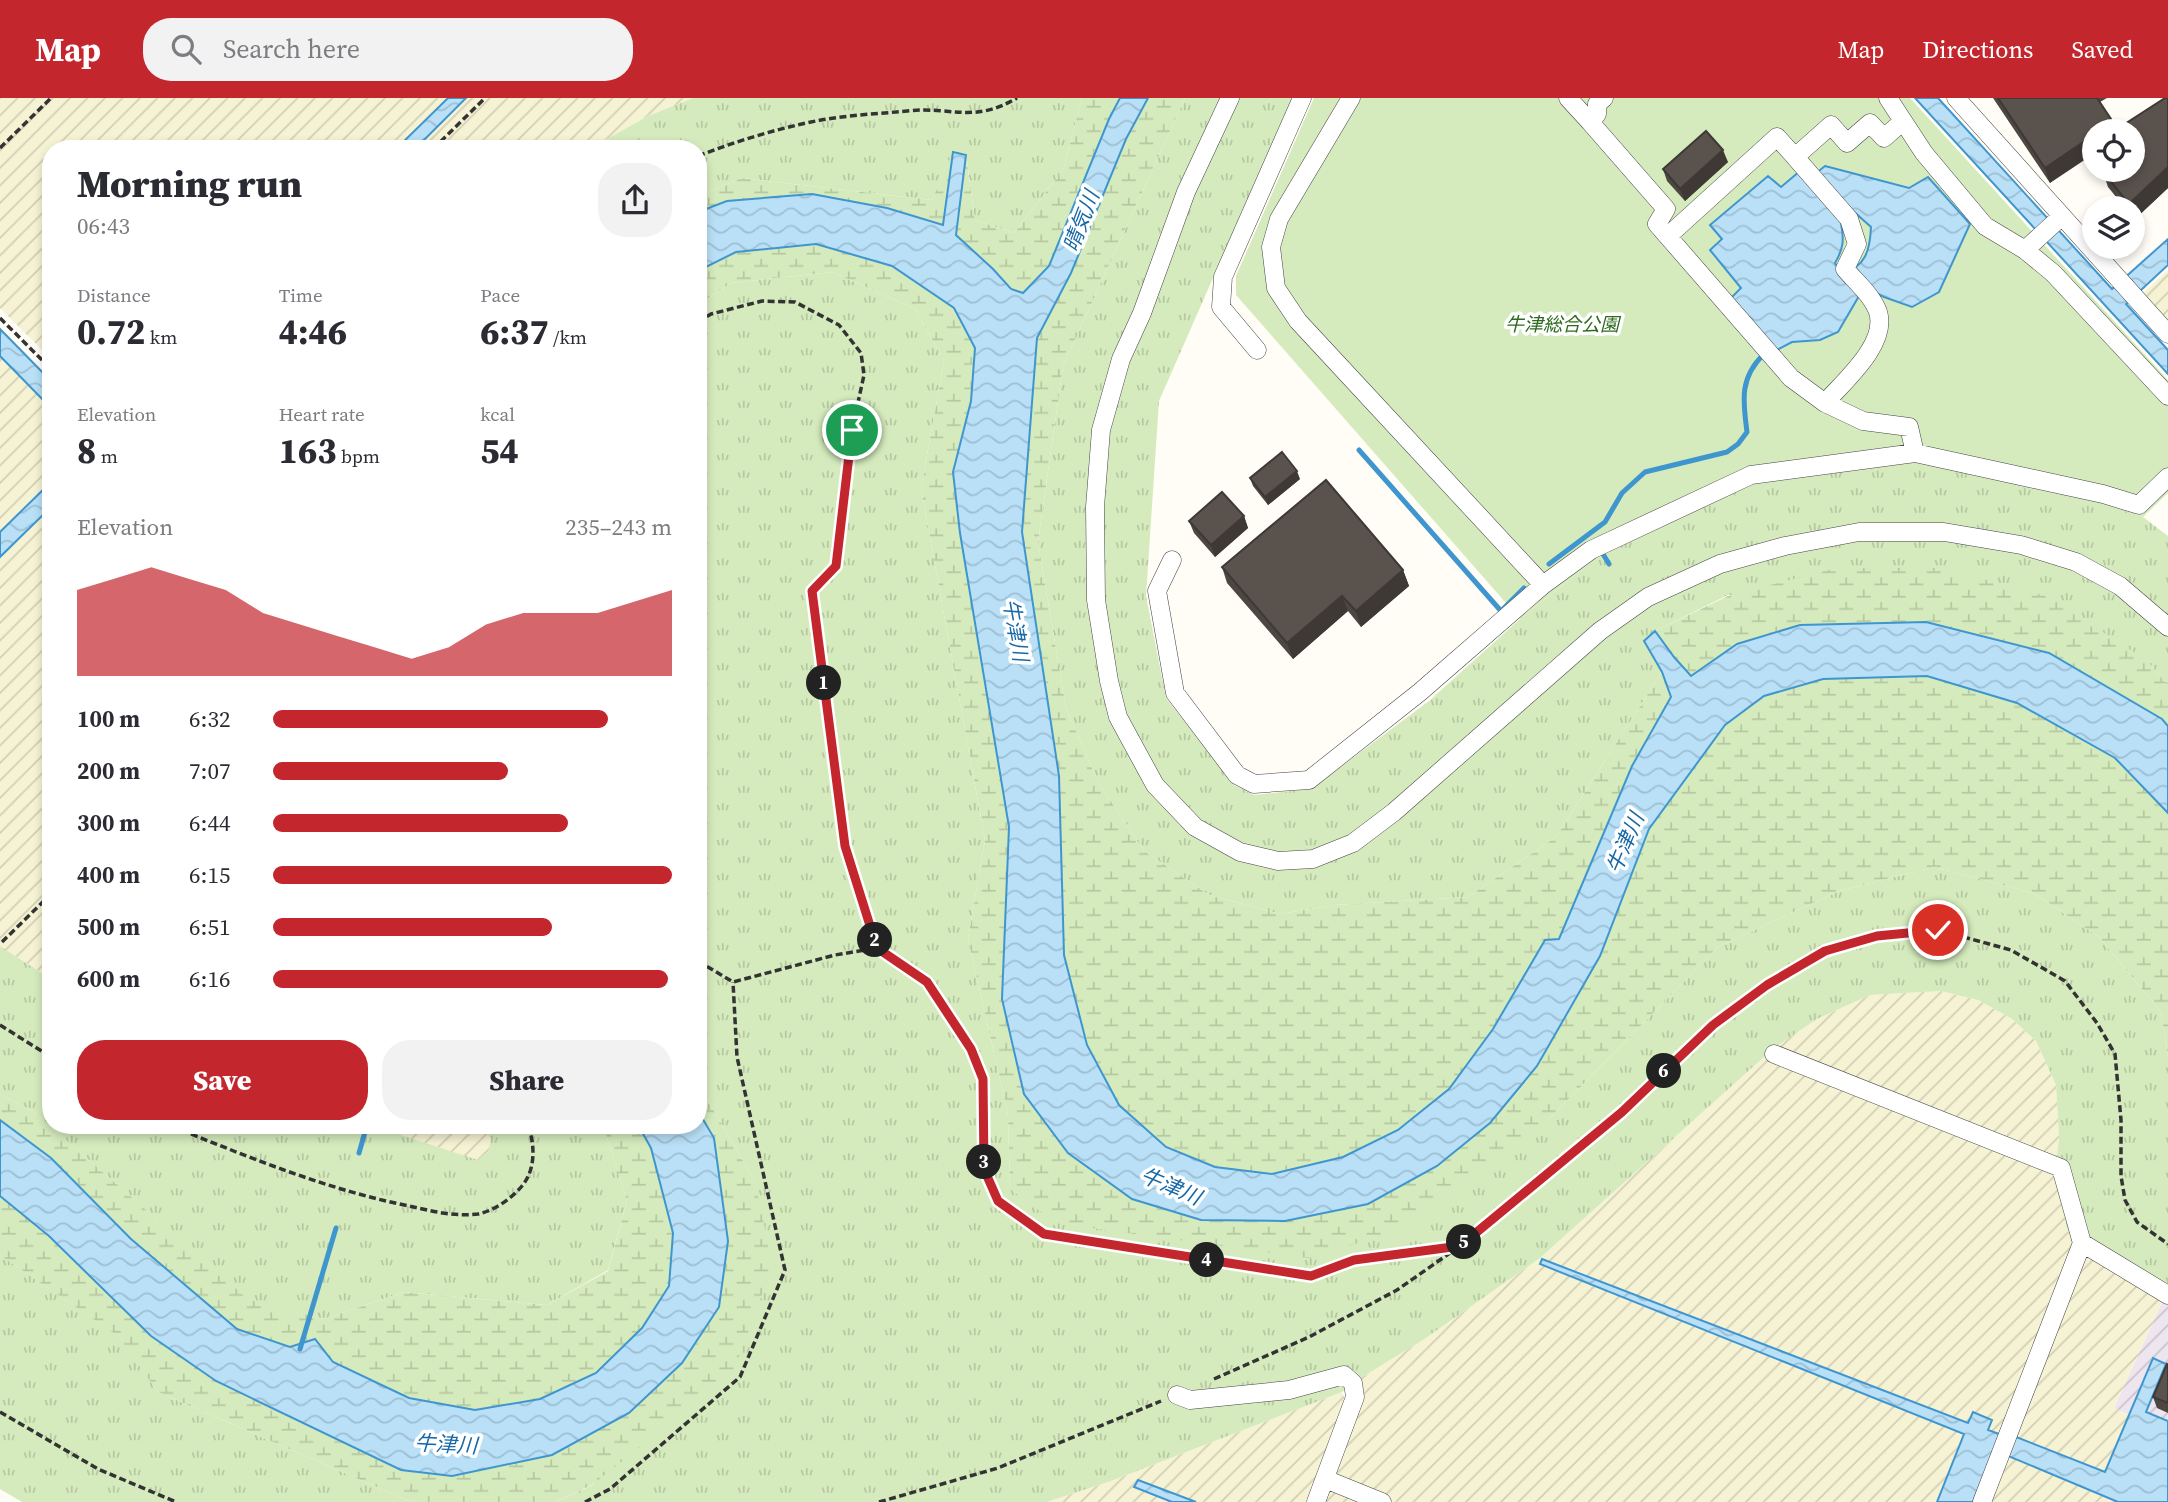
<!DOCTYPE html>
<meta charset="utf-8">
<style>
body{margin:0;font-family:"Source Serif 4","Noto Sans JP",serif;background:#f2f2f3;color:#2b2b33;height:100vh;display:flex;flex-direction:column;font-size:26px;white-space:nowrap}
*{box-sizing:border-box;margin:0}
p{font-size:23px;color:#7c7c81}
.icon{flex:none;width:38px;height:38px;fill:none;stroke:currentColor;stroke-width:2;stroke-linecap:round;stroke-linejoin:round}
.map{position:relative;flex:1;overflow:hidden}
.details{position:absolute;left:42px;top:42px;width:665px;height:994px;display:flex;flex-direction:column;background:#fff;border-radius:28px;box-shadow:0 4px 10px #0003}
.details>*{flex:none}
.buttons{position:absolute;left:2082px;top:21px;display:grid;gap:14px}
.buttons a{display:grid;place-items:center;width:63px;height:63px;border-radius:50%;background:#fff;box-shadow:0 4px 10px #0003;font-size:35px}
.pin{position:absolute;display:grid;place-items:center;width:60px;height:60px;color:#fff;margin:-30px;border:4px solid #fff;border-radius:50%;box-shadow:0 2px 7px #0007}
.km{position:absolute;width:35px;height:35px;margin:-18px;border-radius:50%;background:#222;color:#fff;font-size:19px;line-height:35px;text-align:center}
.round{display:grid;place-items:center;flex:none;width:74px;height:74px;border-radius:28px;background:#f2f2f3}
.summary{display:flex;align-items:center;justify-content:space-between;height:119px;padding:0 35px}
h1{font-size:38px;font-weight:800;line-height:52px}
.figures{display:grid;grid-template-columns:repeat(3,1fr);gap:10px;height:119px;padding:7px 35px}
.figures div{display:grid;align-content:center}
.figures b{font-size:35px;font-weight:800}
.figures small{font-size:19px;font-weight:400}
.figures p{font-size:19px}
.chart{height:196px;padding:14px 35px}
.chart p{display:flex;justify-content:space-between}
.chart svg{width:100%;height:126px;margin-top:7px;fill:#c4262e;opacity:.7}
.action{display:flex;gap:14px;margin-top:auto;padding:14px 35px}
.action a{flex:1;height:80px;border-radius:28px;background:#c4262e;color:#fff;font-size:28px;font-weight:800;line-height:80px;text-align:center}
.action a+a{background:#f2f2f3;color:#2b2b33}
ul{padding:0 35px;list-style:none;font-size:23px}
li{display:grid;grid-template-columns:112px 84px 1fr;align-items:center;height:52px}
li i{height:18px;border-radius:9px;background:#c4262e}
header{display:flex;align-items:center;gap:42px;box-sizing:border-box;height:98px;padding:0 35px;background:#c4262e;color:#fff}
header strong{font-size:33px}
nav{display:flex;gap:38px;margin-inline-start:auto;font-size:24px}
.search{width:490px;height:63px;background:#f2f2f3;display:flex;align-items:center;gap:18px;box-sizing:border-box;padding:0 24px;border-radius:28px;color:#7c7c81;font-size:26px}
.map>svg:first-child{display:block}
.industrial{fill:url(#industrial-furrows)}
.farmland{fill:url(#farmland-furrows)}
.grass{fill:url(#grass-tufts)}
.wetland{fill:url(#wetland-marsh)}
.park{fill:#d5ebbd}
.water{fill:url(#water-waves);stroke:#3f96cf;stroke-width:2;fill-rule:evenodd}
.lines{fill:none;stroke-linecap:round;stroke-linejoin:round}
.stream{stroke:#3f96cf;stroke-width:5}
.minor-casing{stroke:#444;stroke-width:19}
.path{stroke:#333;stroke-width:3.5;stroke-dasharray:7 3.5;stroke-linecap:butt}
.minor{stroke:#fff;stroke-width:18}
.wall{fill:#4d4742}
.shaded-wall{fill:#3f3936}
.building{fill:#5a524d;stroke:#3f3936;stroke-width:2}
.route-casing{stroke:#fff;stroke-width:14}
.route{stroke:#c4262e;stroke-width:9}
.labels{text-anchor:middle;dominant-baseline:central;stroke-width:7;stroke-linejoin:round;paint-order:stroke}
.park-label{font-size:19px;font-style:italic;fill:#2f6b1f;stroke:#fff}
.water-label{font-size:21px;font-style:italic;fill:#1768a6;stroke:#fff}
</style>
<header>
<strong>Map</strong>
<div class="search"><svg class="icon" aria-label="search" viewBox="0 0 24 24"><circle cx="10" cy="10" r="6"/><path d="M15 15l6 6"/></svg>Search here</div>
<nav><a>Map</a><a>Directions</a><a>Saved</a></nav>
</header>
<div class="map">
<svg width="2168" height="1404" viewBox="0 0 2168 1404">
<defs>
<pattern id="industrial-furrows" width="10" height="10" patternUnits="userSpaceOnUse" patternTransform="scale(1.75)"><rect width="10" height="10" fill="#eee6ef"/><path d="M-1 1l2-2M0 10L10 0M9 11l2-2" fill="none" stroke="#cbc4cc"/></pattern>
<pattern id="farmland-furrows" width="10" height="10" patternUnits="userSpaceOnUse" patternTransform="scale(1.75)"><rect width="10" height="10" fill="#f6f3d4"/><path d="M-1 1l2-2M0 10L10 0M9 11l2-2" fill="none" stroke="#d2cfb5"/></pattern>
<pattern id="grass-tufts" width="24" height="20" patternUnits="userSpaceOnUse" patternTransform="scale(1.75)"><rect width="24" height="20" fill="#d5ebbd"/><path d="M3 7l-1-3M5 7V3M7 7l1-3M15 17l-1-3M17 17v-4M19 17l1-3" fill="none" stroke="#b6c8a1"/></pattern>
<pattern id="wetland-marsh" width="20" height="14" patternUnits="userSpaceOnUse" patternTransform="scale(1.75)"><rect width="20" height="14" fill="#d5ebbd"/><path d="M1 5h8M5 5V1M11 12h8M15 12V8" fill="none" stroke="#b6c8a1"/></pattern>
<pattern id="water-waves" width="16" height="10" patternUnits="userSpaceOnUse" patternTransform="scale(1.75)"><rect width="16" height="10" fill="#b9e0f7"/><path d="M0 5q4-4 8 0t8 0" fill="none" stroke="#9ebfd3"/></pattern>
</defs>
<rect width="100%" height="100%" fill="#fffdf5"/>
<!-- industrial -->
<path class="industrial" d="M2163 1202 2168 1204V1323L2146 1314 2166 1266 2153 1260 2129 1317 2114 1310Z"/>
<!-- farmland -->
<path class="farmland" d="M0 0H693L648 18 589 51H51V261L0 210Z
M2168 172V224L2142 196Z
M0 248 51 300V881L0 848Z
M1941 893 1978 902 2012 921 2036 943 2056 987 2059 1041 2054 1081 2163 1202 2114 1310 2129 1317 2105 1374 2010 1345 1942 1404H1321L1359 1281 1423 1242 1540 1160 1773 951 1817 921 1870 897Z
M370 1027H482L491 1041 489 1054 478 1063Z
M1342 1294 1347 1306 1307 1404H1047L1111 1383Z
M2012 1353 2134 1404H1992Z"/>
<!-- grass -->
<path class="grass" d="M693 0H1082L1063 72 1014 135 975 122 966 56 953 55 932 102 741 80 698 99V51H589L648 18Z
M1185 0H1292L1159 303 1146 498 1166 600 1234 687 1254 697 1311 691 1429 603 1520 521 1598 459 1749 387 1915 364 2099 404 2143 419 2168 438V587L2146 562 1728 497 1655 533 1644 542 1662 574 1556 739 1468 799 1334 807 1280 816 1209 797 1144 753 1098 684 1066 610 1038 444 1063 268Z
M832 174 915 211 944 263 921 390 985 742 968 841 1008 1017 1010 1091 1548 1022 1718 849 1839 793 1934 769 2033 795 2099 839 2161 914 2168 959V1204L2072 1147 2054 1081 2059 1041 2056 987 2036 943 2012 921 1978 902 1941 893 1870 897 1817 921 1773 951 1540 1160 1423 1242 1359 1281 1342 1294 1111 1383 1047 1404H555L593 1387 755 1084 698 985V207L731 185Z
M0 848 51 881V1027H370L478 1062 488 1054 491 1041 482 1027H603L627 1103 608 1172 547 1207 404 1194 324 1221 249 1203 34 1014 0 996Z
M0 1157 119 1238 158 1294 411 1404H22L0 1391Z"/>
<!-- wetland -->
<path class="wetland" d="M1082 0H1120L1109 21 1049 168 1023 196 1011 191 993 171 956 137 966 57 975 122 1014 135 1063 72Z
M1148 0H1185L1063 268 1038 444 1066 610 1098 684 1144 753 1209 797 1280 816 1334 807 1468 799 1556 739 1662 574 1671 599 1632 668 1559 842 1449 991 1398 1032 1343 1059 1271 1076 1215 1069 1166 1049 1119 1007 1087 947 1064 857 1059 678 1022 434 1037 240 1071 175 1126 41Z
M953 54 943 127 887 110 727 103 698 114V99L741 80 932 102Z
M816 146 891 168 954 210 975 250 971 303 953 374 960 435 1009 729 1002 902 1024 996 1285 1123 1537 968 1600 858 1649 731 1725 627 1764 598 1823 581 1927 578 2017 605 2115 660 2168 715V959L2161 914 2099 839 2033 795 1934 769 1839 793 1718 849 1548 1022 1402 1132 1309 1160 1056 1125 1010 1091 1008 1017 968 841 985 742 921 390 944 263 915 211 832 174 731 185 698 207V173L736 154Z
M1836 470H1943L2049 499 2146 562 2168 587V628L2162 621 2049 555 1737 546 1691 579 1674 559 1655 533 1728 498Z
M698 985 755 1084 773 1167 733 1275 592 1387 555 1404H411L158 1294 118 1238 0 1157V1098L49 1138 401 1372 682 1265 719 1209 728 1143 714 1040 698 1013Z
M0 996 34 1014 249 1202 324 1221 404 1194 547 1207 608 1173 627 1103 603 1027H638L651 1050 673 1135 669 1188 642 1230 596 1275 540 1301 475 1312 409 1300 333 1264 315 1241 290 1249 237 1231 131 1141 51 1060 0 1022Z"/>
<!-- park -->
<path class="park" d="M1314 0H1910L2168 282V395L2143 419 2099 404 1916 364 1749 387 1598 459 1520 521 1236 197V178Z"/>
<!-- water -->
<path class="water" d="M448 0H466L415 51H396Z
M1120 0H1148L1126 41 1071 175 1037 240 1022 434 1059 678 1064 857 1087 947 1119 1007 1166 1049 1215 1069 1272 1076 1343 1059 1398 1032 1449 991 1493 931 1545 842 1559 841 1632 668 1671 599 1662 574 1644 543 1655 533 1674 559 1691 578 1737 546 1800 527 1926 524 2049 555 2162 621 2168 628V715L2115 660 2017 605 1927 578 1823 581 1764 598 1725 627 1649 731 1600 858 1537 968 1490 1025 1437 1068 1368 1106 1285 1123 1201 1122 1132 1101 1068 1055 1024 996 1002 901 1009 729 960 435 953 374 971 303 975 250 954 210 892 168 816 146 736 154 698 173V114L727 103 812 96 887 110 943 127 953 54 966 57 956 137 993 171 1011 191 1023 195 1049 168 1109 21Z
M1915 0H1938L2112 191 2168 141V167L2126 206 2168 252V276Z
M1825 68 1909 90 1928 79 1970 126 1939 194 1912 209 1884 199 1869 191 1859 198 1838 234 1820 242 1792 244 1777 252 1729 202 1741 190 1710 152 1722 141 1710 127 1768 78 1781 89 1800 73 1809 81ZM1852 112 1871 129C1870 152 1866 169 1841 176L1835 165C1844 150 1844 141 1841 125Z
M0 231 51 283V310L0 258Z
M51 384V409L0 459V434Z
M698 1013 714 1040 728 1143 719 1209 682 1265 629 1315 552 1357 452 1378 401 1372 216 1283 151 1238 49 1138 0 1098V1022L51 1060 131 1141 237 1231 290 1249 315 1241 333 1264 409 1300 475 1312 540 1301 596 1275 642 1230 669 1188 673 1135 651 1050 638 1027H698Z
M1542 1161 1968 1325 1973 1314 1992 1322 1988 1332 1999 1336 2001 1333 2105 1374 2153 1260 2166 1266 2146 1314 2168 1323V1404H2118L1994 1352 1973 1404H1937L1964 1336 1540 1166Z
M1138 1382 1196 1404H1172L1134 1389Z"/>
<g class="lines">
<!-- stream -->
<path class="stream" d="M1359 352 1501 513 1524 490
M1600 451 1609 466
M1549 466 1605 424 1622 395 1645 374 1727 354 1738 346 1747 334C1743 303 1739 280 1764 256
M359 1055 367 1027
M300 1251 336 1130"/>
<defs>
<path id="minor" d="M1230 0 1186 94 1142 215 1121 261 1101 332 1095 409 1096 502 1109 583 1118 619 1155 687 1195 729 1240 754 1278 763 1313 761 1353 745 1394 714 1600 533 1648 499 1720 466 1785 448 1859 434H1944L2021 447 2076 464 2120 488 2168 529
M1351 0 1279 121 1271 149 1276 190 1298 223 1543 487
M1568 0 1590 24
M1604 0 1597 6V16L1590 24 1666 111 1657 126 1791 280 1825 305 1863 323 1909 329 1915 355
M1888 0 1924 55 1985 128 2025 152 2053 175 2168 298
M1956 0 2168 236
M1795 59 1849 121 1857 146 1845 171C1856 184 1872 197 1878 214 1888 246 1844 283 1825 305
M1668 138 1777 39 1795 59 1831 27 1847 45 1870 25 1884 40 1903 23
M2025 152 2062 118
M1257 252 1221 209 1223 179 1302 0
M1172 462 1157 493 1175 595 1237 677 1254 686 1309 682 1420 594 1543 487 1591 452 1751 377 1915 355 2103 396 2139 407 2168 379
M1774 956 2061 1070 2082 1145 1982 1404
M2082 1145 2168 1197
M1177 1297 1190 1302 1289 1292 1344 1277 1353 1285 1355 1299 1316 1404
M1325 1381 1382 1404"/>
</defs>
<!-- minor casing -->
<use href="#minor" class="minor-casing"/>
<!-- path -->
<path class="path" d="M0 50 51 0
M433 51 485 0
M698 58C737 43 776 31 816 23 846 17 877 16 907 13 951 8 973 26 1017 0
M0 220 51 271
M698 224 711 216 762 203 795 204 839 227 861 255 864 277 852 332 836 468 812 493 845 748 877 850 927 884 971 951 983 981 984 1071 998 1103 1044 1136 1311 1178 1354 1162 1459 1148
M2 844 51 796
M698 863 733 884 835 857 877 850
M0 927 51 959
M172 1027C193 1038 215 1045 236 1054 293 1076 349 1096 409 1108 431 1113 455 1119 478 1116 494 1113 512 1100 522 1088 536 1071 535 1047 528 1027
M1214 1281 1309 1239 1397 1192 1460 1148 1622 1014 1713 927 1767 887 1825 853 1877 838 1938 832 2011 852 2065 883 2097 925 2115 956 2121 1022V1078L2125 1102 2137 1124 2168 1146
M0 1314 98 1371 176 1404
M585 1404 610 1391 740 1279 785 1172 737 959 733 884
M879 1404 998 1370 1161 1303"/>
<!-- minor -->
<use href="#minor" class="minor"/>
</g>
<!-- wall -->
<path class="wall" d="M1993 0H2107L2100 4 2113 24 2116 32 2168 0V90L2135 121 2133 120V110H2125L2108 89 2103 74 2133 72V33H2095L2050 85Z
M1728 64 1685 103 1667 83 1663 71Z
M1250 380 1300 381 1268 407 1253 388Z
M1244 418 1248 430 1215 459 1194 435 1189 423Z
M1222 469 1403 472 1409 488 1361 529 1348 513 1293 561 1227 485Z
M2168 1267V1315L2157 1310 2153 1299Z"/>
<!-- shaded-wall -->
<path class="shaded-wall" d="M2113 24 2117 33H2099Z
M2095 36V55L2050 85 2045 70Z
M1723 52 1728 64 1685 103 1680 91Z
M2168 69V90L2135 121 2133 110H2130L2129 106Z
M1297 373 1300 381 1268 407 1265 399Z
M1244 418 1248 430 1215 459 1211 447Z
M1403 472 1409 488 1361 529 1356 513Z
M1342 498 1348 513 1293 561 1287 545Z"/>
<!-- building -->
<path class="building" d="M1998 0H2097L2113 24 2099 33H2095V36L2045 70Z
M2165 0H2168V69L2129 106 2103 74 2105 72H2133V33H2114Z
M1706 33 1723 52 1680 91 1663 71Z
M1282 354 1297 373 1265 399 1250 380Z
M1326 382 1403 472 1356 513 1342 498 1287 545 1222 469Z
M1222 394 1244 418 1211 447 1189 423Z
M2167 1266 2168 1267V1305L2153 1299Z"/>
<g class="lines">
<defs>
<path id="route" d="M852 332 836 468 812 493 845 748 877 850 927 884 971 951 983 981 984 1071 998 1103 1044 1136 1311 1178 1354 1162 1460 1148 1622 1014 1713 927 1767 887 1825 853 1877 838 1938 832"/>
</defs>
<!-- route casing -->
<use href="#route" class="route-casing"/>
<!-- route -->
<use href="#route" class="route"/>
</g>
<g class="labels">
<!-- park labels -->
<g class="park-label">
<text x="1562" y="226">牛津総合公園</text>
</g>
<!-- water labels -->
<g class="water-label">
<text transform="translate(1081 123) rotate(-69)">晴気川</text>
<text transform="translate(1016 532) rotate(80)">牛津川</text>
<text transform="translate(1625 745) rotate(-67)">牛津川</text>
<text transform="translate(1171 1088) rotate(23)">牛津川</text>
<text transform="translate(446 1346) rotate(3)">牛津川</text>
</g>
</g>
</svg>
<div class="buttons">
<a><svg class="icon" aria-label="locate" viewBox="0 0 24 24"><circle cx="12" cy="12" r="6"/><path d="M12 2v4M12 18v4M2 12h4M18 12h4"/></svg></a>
<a><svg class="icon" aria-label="layers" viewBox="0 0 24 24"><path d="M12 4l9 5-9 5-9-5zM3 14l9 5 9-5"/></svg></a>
</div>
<div class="pin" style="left:852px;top:332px;background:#1e9e55"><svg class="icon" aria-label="arrive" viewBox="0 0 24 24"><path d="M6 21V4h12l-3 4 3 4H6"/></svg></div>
<div class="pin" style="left:1938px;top:832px;background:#d93025"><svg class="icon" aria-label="check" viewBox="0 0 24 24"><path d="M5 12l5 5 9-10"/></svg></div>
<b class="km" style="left:824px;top:585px">1</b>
<b class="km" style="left:875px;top:842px">2</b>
<b class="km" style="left:984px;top:1064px">3</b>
<b class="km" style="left:1207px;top:1162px">4</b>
<b class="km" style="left:1464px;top:1144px">5</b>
<b class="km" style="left:1664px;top:973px">6</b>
<section class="details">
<div class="summary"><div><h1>Morning run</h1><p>06:43</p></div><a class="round"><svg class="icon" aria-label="share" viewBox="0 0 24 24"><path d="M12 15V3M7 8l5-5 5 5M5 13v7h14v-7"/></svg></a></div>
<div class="figures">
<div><p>Distance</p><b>0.72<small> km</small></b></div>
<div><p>Time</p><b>4:46</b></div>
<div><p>Pace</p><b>6:37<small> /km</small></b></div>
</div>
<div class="figures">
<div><p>Elevation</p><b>8<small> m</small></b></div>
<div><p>Heart rate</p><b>163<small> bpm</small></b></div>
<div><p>kcal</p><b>54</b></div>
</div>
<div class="chart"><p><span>Elevation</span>235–243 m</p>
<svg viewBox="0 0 160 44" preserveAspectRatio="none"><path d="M0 44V14L10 10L20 6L30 10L40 14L50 22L60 26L70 30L80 34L90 38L100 34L110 26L120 22L130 22L140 22L150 18L160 14V44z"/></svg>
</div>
<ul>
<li><b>100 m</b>6:32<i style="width:84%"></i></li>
<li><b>200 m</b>7:07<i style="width:59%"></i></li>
<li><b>300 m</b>6:44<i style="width:74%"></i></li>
<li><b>400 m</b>6:15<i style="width:100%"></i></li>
<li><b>500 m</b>6:51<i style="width:70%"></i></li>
<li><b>600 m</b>6:16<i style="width:99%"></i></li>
</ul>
<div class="action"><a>Save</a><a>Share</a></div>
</section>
</div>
